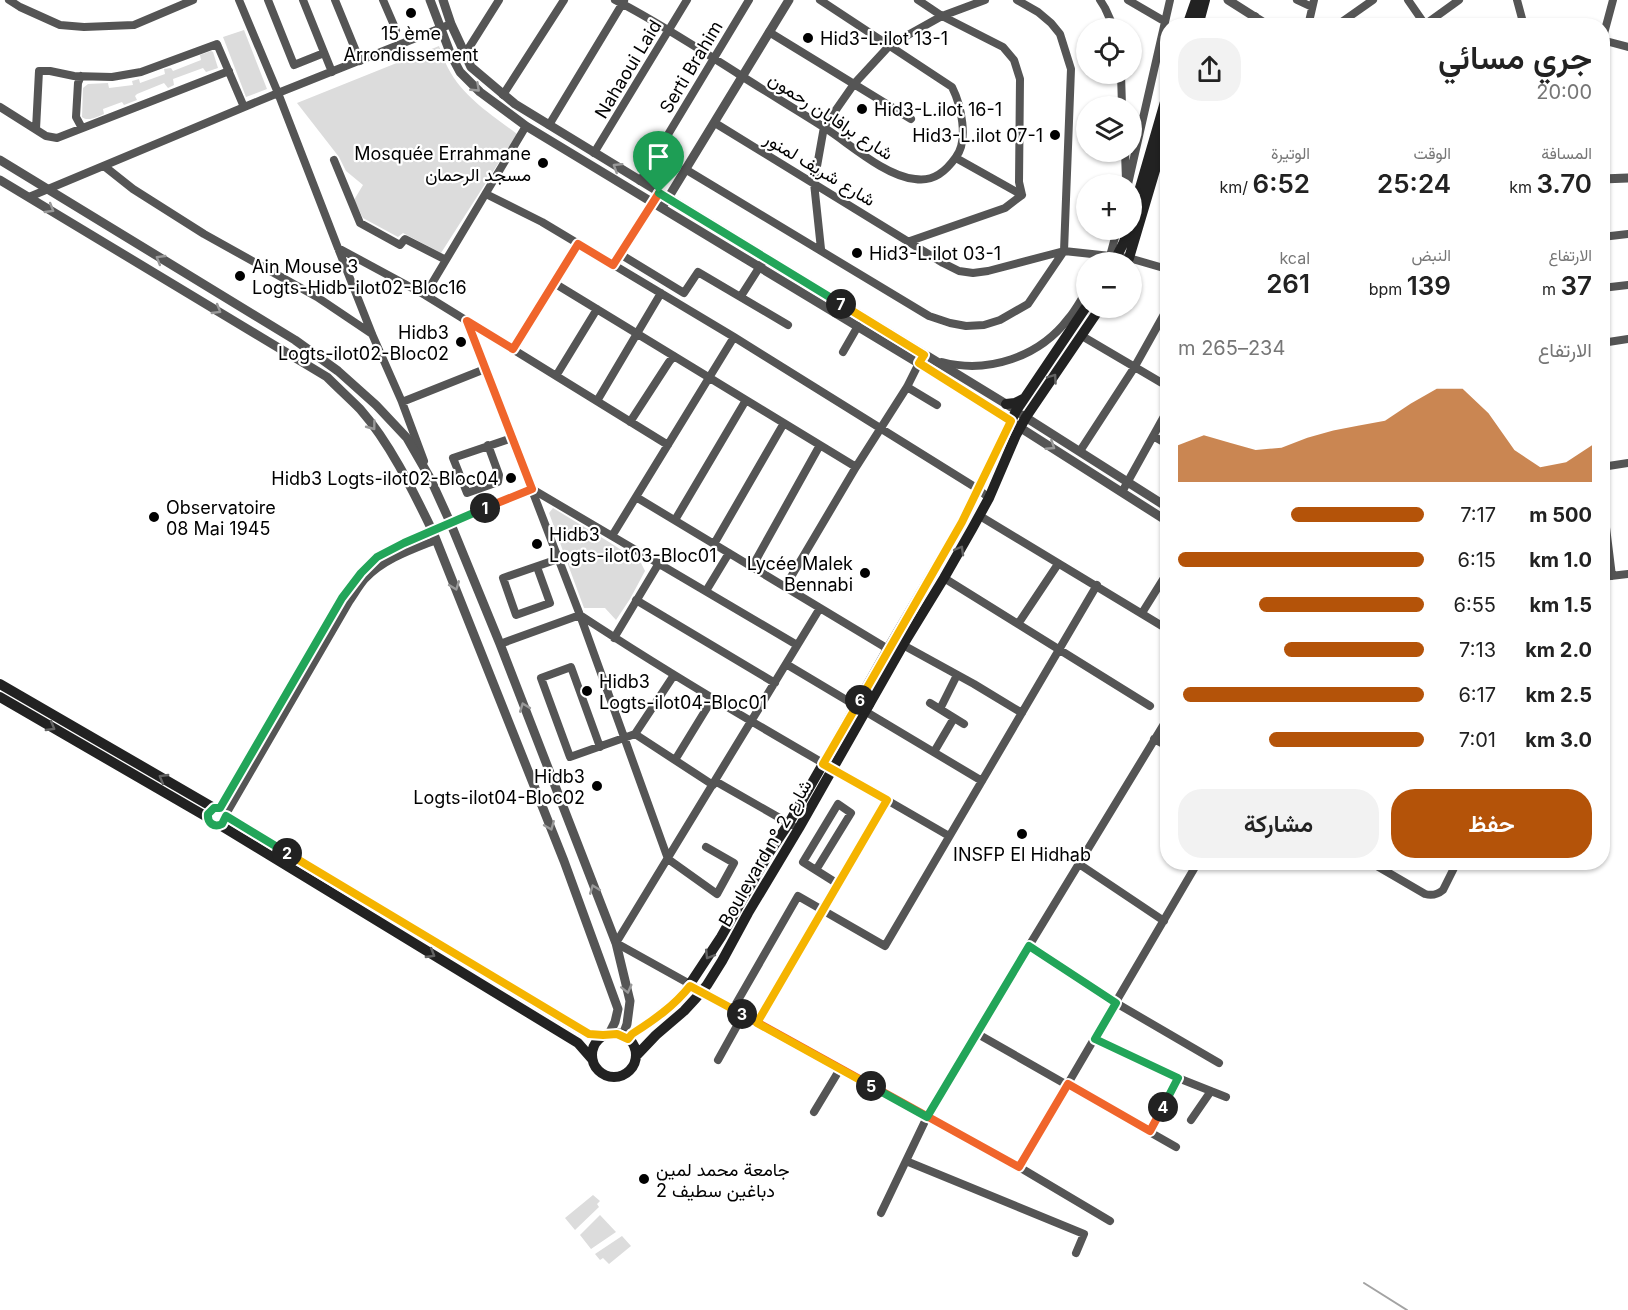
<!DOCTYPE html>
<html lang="ar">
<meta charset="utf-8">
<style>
body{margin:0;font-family:Inter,Vazirmatn,sans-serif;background:#f2f2f2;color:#222;direction:rtl;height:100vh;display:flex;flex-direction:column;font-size:22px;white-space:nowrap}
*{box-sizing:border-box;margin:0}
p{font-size:20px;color:#767676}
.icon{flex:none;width:33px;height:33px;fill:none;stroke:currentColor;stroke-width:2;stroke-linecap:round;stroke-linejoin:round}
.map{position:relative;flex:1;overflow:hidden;direction:ltr}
.drawer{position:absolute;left:1160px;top:18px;width:450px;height:852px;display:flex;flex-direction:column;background:#fff;border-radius:24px;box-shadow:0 2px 4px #0004;direction:rtl}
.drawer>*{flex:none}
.tools{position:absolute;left:1076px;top:18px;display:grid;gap:12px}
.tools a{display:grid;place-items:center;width:66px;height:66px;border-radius:50%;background:#fff;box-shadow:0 2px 4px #0004;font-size:30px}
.pin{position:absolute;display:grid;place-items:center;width:51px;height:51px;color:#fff;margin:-62px -26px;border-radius:50% 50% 50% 0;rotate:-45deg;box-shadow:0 0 6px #0007}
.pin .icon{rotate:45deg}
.km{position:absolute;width:30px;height:30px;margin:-15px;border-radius:50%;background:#222;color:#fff;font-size:16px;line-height:30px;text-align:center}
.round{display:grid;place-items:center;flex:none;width:63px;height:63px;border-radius:24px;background:#f2f2f2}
.headline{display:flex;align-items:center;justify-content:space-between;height:102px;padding:0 18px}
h1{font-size:33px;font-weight:600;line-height:45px}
.stats{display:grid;grid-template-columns:repeat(3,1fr);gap:9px;height:102px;padding:6px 18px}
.stats div{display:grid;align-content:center}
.stats b{font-size:26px;font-weight:600}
.stats small{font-size:16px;font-weight:400}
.stats p{font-size:16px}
.chart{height:168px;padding:12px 18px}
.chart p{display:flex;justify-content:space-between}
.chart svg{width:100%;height:108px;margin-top:6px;fill:#b45309;opacity:.7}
.button{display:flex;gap:12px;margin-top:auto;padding:12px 18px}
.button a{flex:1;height:69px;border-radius:24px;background:#b45309;color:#fff;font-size:24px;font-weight:600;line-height:69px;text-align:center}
.button a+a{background:#f2f2f2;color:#222}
ul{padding:0 18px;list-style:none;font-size:20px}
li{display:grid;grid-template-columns:96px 72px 1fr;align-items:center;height:45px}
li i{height:15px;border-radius:8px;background:#b45309}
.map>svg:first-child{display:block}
.green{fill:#dcdcdc}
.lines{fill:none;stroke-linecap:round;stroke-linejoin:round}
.stream{stroke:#a3a3a3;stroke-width:2}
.minor{stroke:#555;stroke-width:8}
.tertiary{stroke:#555;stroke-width:9}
.secondary{stroke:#222;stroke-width:10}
.oneway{stroke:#999}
.oneway2{stroke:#646464}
.split-1-casing{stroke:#fff;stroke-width:12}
.split-2-casing{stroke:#fff;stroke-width:12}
.split-3-casing{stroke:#fff;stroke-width:12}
.split-4-casing{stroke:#fff;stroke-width:12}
.split-5-casing{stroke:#fff;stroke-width:12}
.split-6-casing{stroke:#fff;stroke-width:12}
.split-7-casing{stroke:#fff;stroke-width:12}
.split-8-casing{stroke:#fff;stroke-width:12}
.split-1{stroke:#f0652b;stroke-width:8}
.split-2{stroke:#22a559;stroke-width:8}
.split-3{stroke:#f5b400;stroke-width:8}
.split-4{stroke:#f0652b;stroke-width:8}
.split-5{stroke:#22a559;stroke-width:8}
.split-6{stroke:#f5b400;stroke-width:8}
.split-7{stroke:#f5b400;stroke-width:8}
.split-8{stroke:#22a559;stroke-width:8}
.poi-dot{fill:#000;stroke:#fff;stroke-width:2}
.labels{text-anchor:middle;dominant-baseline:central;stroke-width:4.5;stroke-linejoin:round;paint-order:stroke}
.poi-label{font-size:18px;fill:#000;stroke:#fff;text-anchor:start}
.street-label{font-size:18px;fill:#000;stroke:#fff}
</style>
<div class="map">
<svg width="1628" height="1310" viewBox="0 0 1628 1310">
<rect width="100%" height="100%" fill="#fff"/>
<!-- green -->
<path class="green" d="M244 30 267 89 246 97 223 37Z
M439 46C442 53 444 61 448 68 463 97 492 115 517 134L441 253 403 233 398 237 363 218 354 200 363 185 346 171 339 157 297 103Z
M211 51 213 52 218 68 206 72 203 68 173 79 174 85 168 88 164 83 137 94 135 96 137 100 124 105 122 102 103 109 104 114C97 117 88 122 82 117L83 88 88 84 108 83 109 88 133 85 132 81 139 79 140 83 165 74 164 69 171 68 173 71 201 60 200 55Z
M553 508 609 542 641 563 645 571 630 599 616 620 605 608H584L549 513Z
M593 1195 600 1201 597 1204 599 1207 575 1230 565 1218Z
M600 1215 616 1232 591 1249 580 1235Z
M622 1236 631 1246 609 1264 603 1258 600 1260 595 1254Z"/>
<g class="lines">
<!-- stream -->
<path class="stream" d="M1364 1283 1407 1310"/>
<!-- minor -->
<path class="minor" d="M9 0 20 7 60 25 84 27 134 25 193 0
M239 0 278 93 338 248 372 334 402 402 424 461
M268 0 294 65 324 53
M303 0 332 72
M335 0 360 61
M383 0 396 30
M615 0C658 22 699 49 740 75 768 93 797 110 825 128 850 144 885 176 915 179 934 182 946 171 956 157 969 140 961 105 952 87L820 0
M1100 0 1105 8 1114 28
M1128 0 1164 21
M1297 0 1312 7
M1408 0 1426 26
M1517 0 1524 26
M1252 26 1255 16
M1308 26 1314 0
M1336 26 1373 0
M1423 26 1459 0
M1520 26 1524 23 1546 26
M769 32 911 119
M1602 40 1628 47
M1602 41 1613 0
M465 54 499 0
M1121 74 1122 106
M81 76 78 83 76 117 82 128
M503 95 564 0
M0 107 46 136 57 138 229 71
M715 123 943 263 959 271 973 273 988 271 1064 251 1129 258 1167 269
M549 125 624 1
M36 129 39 71H50L74 76 112 77 141 72 217 44 244 107
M1125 152 1126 180
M594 153 687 0
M956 158 1022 195
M334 160 360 223 400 245 405 239 446 260
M104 166 133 189 204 234 317 297 372 334
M685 169 929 316 950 323 966 326 984 325 1000 320 1028 304 1064 251 1071 69 1060 34 1051 23 1038 12 1017 0
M640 181 749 0
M1128 184 1170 0
M486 194 542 222 734 337 978 489 989 498
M29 197 278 93 451 24
M1167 234V236
M1602 237 1628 234
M910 241 1005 208 1022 195 1019 182 1020 79 1014 60 1003 47 942 16 918 0
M338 248 425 295 668 445
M821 249 814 183 824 127 854 84 890 45 942 16 985 0
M620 254 684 293 698 272 788 325
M1105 262 1110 256 1117 230
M613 265 659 193
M554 283 856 467
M1602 288 1628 285
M425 295 526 126
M741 296 766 257
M467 321 580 615 668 859 717 894 734 863 706 847
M1082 336 1167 386
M1602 343 1628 339
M513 349 578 244
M843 352 858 326
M942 362C988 374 1039 357 1068 319 1075 311 1080 301 1086 292
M556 376 597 309
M907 387 937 405
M597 401 661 293
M402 402 485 369
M630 422 669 362 674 356
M1153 436 1167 444
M488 445 499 475 498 482 467 493 453 458 512 438
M1080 451 1134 368 1167 309
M1602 467 1628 463
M1122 492 1167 411
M1602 495 1612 576
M636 497 898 655
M980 516 1167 629
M675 520 746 400
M612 536 734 337
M714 544 784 423
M537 567 550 603 516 615 503 578 558 559
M752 567 820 445
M1602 577 1628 574
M944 578 1150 706
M785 587 856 467 907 387 921 359
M706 591 729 553
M636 600 775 683
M820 608 616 943 1019 1167 1110 1221
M1142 613 1167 573
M1018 624 1058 564
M614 638 659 563
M500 644 580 615C700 694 825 764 949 836
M903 645 974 684 1022 713
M786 664 982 781
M930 703 964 724
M940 709 957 675
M635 734 713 785
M1154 739 1167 746
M600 747 571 667 541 678 570 757 635 734 674 675
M934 752 954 718
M675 760 713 698
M715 781 792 825
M220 808 342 598 361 573 377 557 450 522 532 489 797 645
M226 814 349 602C354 595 359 586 365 579 384 559 411 550 436 540
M1370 862 1425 894C1432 896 1437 895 1443 890L1457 862
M1079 864 1164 921
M816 870 851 813 838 804 803 862 838 884
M1029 946 1116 1003 1219 1063
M733 1009 798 896 885 946 1097 585
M757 1023 887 800
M976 1033 1176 1147
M1095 1039 1178 1078 1226 1097
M718 1060 743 1015
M814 1112 840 1069
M1191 1120 1211 1091
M1150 1132 1178 1078
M906 1161 1084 1234 1076 1253
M1019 1167 1198 862
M881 1213 927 1117 976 1033 1167 719"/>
<!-- tertiary -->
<path class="tertiary" d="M430 0 451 55 460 72 480 92 526 126 928 369 1167 521
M443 0 451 24 471 67 515 104 1011 407
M1228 0 1269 26
M0 160 295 340 338 371 376 405 407 438 430 478 450 522 500 644 616 943 630 1001 627 1024 623 1035
M1602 179 1628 178
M0 180 327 377C338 388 349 398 360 409 390 443 413 491 433 532L564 861 618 1009 615 1022 609 1034
M665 203 789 0
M1022 415 1167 507"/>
<!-- secondary -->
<path class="secondary" d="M1187 26 1196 0
M1198 26 1205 0
M1131 219 1167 95
M1114 262 1124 242 1128 230
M1127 262 1129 258 1167 130
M1006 404 1015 403 1023 399
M0 684 214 808
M0 697 207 817
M226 816 583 1031 589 1034 603 1035
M220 825 578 1043 592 1059
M592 1055a22 22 0 1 1 44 0a22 22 0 1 1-44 0Z
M628 1039 632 1034 652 1021 682 996 721 937 769 853 789 823 823 764 888 649 962 522 1016 411 1086 307
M636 1056 656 1035 684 1011 696 998 707 985 722 961 748 913 799 828 903 645 944 578 972 529 989 498 1016 435 1026 417 1100 308"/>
</g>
<!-- one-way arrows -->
<defs><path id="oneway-chevron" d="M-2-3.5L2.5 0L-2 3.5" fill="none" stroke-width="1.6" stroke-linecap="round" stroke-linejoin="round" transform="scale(1.5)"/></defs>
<g class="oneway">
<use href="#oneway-chevron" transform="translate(476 88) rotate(43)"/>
<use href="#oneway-chevron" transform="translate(617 167) rotate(-148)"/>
<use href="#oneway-chevron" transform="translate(50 209) rotate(31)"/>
<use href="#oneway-chevron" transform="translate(160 259) rotate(-149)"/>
<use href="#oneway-chevron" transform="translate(217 310) rotate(31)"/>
<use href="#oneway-chevron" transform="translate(372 426) rotate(53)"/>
<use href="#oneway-chevron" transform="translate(1051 446) rotate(33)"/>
<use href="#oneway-chevron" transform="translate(455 586) rotate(69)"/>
<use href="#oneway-chevron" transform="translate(524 707) rotate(-111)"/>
<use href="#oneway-chevron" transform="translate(550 826) rotate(68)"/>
<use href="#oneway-chevron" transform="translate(594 889) rotate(-111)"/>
<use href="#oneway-chevron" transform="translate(627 989) rotate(76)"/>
</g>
<g class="oneway2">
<use href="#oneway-chevron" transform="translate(1053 378) rotate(-55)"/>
<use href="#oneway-chevron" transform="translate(960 550) rotate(-60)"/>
<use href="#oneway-chevron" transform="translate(51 727) rotate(30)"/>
<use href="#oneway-chevron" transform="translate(163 778) rotate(-150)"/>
<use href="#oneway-chevron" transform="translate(431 954) rotate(31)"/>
<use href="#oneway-chevron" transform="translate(709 955) rotate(122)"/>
</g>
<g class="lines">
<defs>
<path id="split-1" d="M485 508 532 489 467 321 513 349 578 244 613 265 659 193"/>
<path id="split-2" d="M287 853 226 816 222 824C214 828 207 823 208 814L214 808H220L342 598 361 573 377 557 404 543 485 508"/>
<path id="split-3" d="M287 853 589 1034 603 1035 617 1034 628 1039 632 1034C654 1020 674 1006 690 986L742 1014"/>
<path id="split-4" d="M742 1014 1019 1167 1068 1084 1150 1131 1163 1107"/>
<path id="split-5" d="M871 1086 927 1117 1029 946 1116 1003 1095 1039 1178 1078 1163 1107"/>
<path id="split-6" d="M860 700 823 764 887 800 757 1023 871 1086"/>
<path id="split-7" d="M841 304 924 355 919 363 1011 421 962 522 860 700"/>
<path id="split-8" d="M659 193 841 304"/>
</defs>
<!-- split-1 casing -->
<use href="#split-1" class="split-1-casing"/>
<!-- split-2 casing -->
<use href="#split-2" class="split-2-casing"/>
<!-- split-3 casing -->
<use href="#split-3" class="split-3-casing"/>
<!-- split-4 casing -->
<use href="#split-4" class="split-4-casing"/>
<!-- split-5 casing -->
<use href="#split-5" class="split-5-casing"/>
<!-- split-6 casing -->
<use href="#split-6" class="split-6-casing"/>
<!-- split-7 casing -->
<use href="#split-7" class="split-7-casing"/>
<!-- split-8 casing -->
<use href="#split-8" class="split-8-casing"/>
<!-- split-1 -->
<use href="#split-1" class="split-1"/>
<!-- split-2 -->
<use href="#split-2" class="split-2"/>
<!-- split-3 -->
<use href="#split-3" class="split-3"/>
<!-- split-4 -->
<use href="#split-4" class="split-4"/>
<!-- split-5 -->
<use href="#split-5" class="split-5"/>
<!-- split-6 -->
<use href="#split-6" class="split-6"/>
<!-- split-7 -->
<use href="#split-7" class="split-7"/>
<!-- split-8 -->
<use href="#split-8" class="split-8"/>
</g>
<!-- markers -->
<g class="poi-dot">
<circle cx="411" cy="13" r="6"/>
<circle cx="808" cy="38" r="6"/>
<circle cx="862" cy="109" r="6"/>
<circle cx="1055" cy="135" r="6"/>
<circle cx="543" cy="163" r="6"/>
<circle cx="857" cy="253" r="6"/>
<circle cx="240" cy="276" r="6"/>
<circle cx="461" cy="342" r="6"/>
<circle cx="511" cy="478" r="6"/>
<circle cx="154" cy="517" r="6"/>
<circle cx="537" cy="544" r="6"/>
<circle cx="865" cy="573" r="6"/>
<circle cx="587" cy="691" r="6"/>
<circle cx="597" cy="786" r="6"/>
<circle cx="1022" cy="834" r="6"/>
<circle cx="644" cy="1179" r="6"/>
</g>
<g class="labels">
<!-- poi labels -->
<g class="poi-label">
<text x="411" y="33" text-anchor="middle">15 ème<tspan x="411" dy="21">Arrondissement</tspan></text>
<text x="820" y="38">Hid3-L.ilot 13-1</text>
<text x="874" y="109">Hid3-L.ilot 16-1</text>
<text x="1043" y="135" text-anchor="end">Hid3-L.ilot 07-1</text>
<text x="531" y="153" text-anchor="end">Mosquée Errahmane<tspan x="531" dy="21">مسجد الرحمان</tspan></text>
<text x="869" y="253">Hid3-L.ilot 03-1</text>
<text x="252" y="266">Ain Mouse 3<tspan x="252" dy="21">Logts-Hidb-ilot02-Bloc16</tspan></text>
<text x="449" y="332" text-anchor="end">Hidb3<tspan x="449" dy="21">Logts-ilot02-Bloc02</tspan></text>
<text x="499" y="478" text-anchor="end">Hidb3 Logts-ilot02-Bloc04</text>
<text x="166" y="507">Observatoire<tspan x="166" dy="21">08 Mai 1945</tspan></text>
<text x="549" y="534">Hidb3<tspan x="549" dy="21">Logts-ilot03-Bloc01</tspan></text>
<text x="853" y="563" text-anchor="end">Lycée Malek<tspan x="853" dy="21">Bennabi</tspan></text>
<text x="599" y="681">Hidb3<tspan x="599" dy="21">Logts-ilot04-Bloc01</tspan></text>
<text x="585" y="776" text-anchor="end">Hidb3<tspan x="585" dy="21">Logts-ilot04-Bloc02</tspan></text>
<text x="1022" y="854" text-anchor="middle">INSFP El Hidhab</text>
<text x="656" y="1169">جامعة محمد لمين<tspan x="656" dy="21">دباغين سطيف 2</tspan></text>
</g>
<!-- street labels -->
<g class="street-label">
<text transform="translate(691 67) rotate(-59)">Serti Brahim</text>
<text transform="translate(628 69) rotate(-59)">Nahaoui Laid</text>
<text transform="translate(831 116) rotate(33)">شارع برافابان رحمون</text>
<text transform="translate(820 169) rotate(31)">شارع شريف لمنور</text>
<text transform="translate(765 853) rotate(-60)">Boulevard n° شارع 2</text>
</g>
</g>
</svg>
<div class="tools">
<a><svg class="icon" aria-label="locate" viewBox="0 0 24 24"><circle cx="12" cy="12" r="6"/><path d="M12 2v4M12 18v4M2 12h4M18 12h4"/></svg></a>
<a><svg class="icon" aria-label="layers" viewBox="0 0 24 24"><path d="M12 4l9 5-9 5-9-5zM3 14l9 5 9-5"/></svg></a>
<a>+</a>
<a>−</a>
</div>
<div class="pin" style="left:659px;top:193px;background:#1e9e55"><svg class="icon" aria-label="arrive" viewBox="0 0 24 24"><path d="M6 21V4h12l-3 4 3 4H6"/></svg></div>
<b class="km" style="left:485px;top:508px">1</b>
<b class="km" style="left:287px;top:853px">2</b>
<b class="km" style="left:742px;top:1014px">3</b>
<b class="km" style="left:1163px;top:1107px">4</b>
<b class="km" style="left:871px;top:1086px">5</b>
<b class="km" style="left:860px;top:700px">6</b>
<b class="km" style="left:841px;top:304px">7</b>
<section class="drawer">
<div class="headline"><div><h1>جري مسائي</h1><p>20:00</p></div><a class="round"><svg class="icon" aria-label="share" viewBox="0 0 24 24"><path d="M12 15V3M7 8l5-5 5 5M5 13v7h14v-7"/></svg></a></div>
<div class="stats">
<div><p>المسافة</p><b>3.70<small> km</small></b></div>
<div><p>الوقت</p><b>25:24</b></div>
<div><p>الوتيرة</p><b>6:52<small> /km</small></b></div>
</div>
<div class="stats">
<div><p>الارتفاع</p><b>37<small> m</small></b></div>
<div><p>النبض</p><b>139<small> bpm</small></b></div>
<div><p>kcal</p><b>261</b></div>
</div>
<div class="chart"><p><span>الارتفاع</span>234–265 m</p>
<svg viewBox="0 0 160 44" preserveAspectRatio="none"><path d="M0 44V29L10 25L20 28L30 31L40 30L50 26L60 23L70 21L80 19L90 12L100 6L110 6L120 16L130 31L140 38L150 36L160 29V44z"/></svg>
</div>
<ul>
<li><b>500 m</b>7:17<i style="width:54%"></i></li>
<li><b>1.0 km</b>6:15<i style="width:100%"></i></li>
<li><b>1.5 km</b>6:55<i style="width:67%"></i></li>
<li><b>2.0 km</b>7:13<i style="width:57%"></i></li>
<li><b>2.5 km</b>6:17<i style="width:98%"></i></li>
<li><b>3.0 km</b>7:01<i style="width:63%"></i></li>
</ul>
<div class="button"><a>حفظ</a><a>مشاركة</a></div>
</section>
</div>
